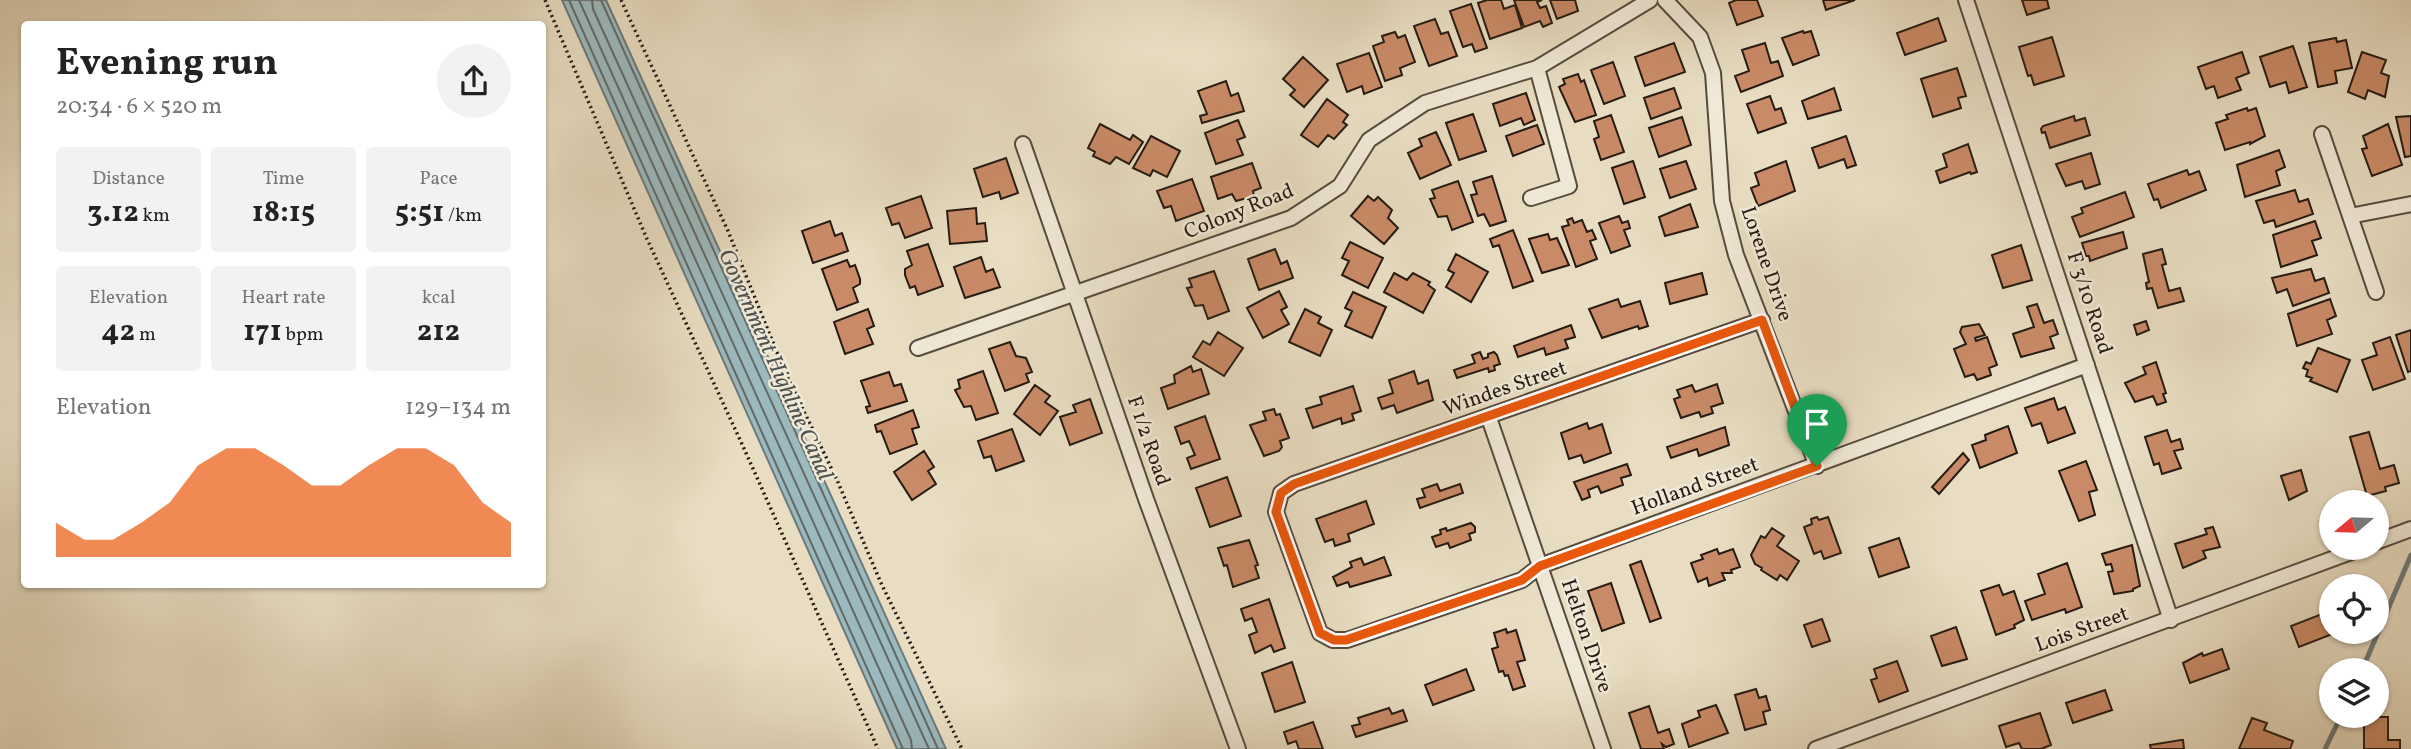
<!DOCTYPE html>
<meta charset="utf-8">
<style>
body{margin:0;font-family:Vollkorn,serif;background:#f2f2f2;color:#222;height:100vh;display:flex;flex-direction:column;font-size:26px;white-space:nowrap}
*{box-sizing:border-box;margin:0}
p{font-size:23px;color:#767676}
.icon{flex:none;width:38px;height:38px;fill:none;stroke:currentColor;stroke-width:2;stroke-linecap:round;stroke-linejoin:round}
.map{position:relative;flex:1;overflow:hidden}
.drawer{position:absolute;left:21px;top:21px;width:525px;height:567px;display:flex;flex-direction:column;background:#fff;border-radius:7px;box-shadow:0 2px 5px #0004}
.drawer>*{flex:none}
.needle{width:46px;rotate:251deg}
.controls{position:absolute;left:2319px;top:490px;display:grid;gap:14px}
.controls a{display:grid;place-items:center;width:70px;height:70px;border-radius:50%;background:#fff;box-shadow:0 2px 5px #0004;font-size:35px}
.pin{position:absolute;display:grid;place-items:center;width:60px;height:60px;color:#fff;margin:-72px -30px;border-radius:50% 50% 50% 0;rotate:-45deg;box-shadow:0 0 7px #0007}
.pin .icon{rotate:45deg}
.round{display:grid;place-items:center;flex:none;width:74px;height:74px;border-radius:37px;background:#f2f2f2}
.summary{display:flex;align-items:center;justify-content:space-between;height:119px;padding:0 35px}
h1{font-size:38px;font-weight:700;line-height:52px}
.figures{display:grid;grid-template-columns:repeat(3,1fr);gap:10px;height:119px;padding:7px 35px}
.figures div{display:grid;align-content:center;border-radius:7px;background:#f2f2f2;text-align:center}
.figures b{font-size:30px;font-weight:700}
.figures small{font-size:19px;font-weight:400}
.figures p{font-size:19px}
.chart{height:196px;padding:14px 35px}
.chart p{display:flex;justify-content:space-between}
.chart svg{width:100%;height:126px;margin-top:7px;fill:#ea580c;opacity:.7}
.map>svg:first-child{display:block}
.water{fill:#9cb9be;stroke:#6d797a;stroke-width:2}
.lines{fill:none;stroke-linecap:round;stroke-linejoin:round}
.shore{stroke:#616a68;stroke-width:2}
.stream{stroke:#6d797a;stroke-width:5}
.building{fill:#c98b67;stroke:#261a13;stroke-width:2}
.minor-casing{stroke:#564b3f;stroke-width:18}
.path{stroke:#261a13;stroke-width:3.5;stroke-dasharray:2 3.5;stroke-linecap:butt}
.minor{stroke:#f0e9d7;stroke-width:14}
.route-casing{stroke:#fff;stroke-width:14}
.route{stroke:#ea580c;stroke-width:9}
.labels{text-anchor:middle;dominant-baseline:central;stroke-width:5;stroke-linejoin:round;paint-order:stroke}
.street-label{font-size:21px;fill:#261a13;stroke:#f0e9d7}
.water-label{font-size:23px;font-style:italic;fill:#4f524f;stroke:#f0e9d7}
</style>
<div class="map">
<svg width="2411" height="749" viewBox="0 0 2411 749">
<rect width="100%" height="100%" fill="#e8ddc2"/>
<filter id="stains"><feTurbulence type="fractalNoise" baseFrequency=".00286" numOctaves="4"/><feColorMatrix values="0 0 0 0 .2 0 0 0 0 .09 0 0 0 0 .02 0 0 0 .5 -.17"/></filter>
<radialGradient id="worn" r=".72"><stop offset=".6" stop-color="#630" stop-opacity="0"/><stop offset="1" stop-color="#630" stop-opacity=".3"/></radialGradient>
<!-- water -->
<path class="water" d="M562 0H606L946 749H897Z"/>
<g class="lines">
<!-- shore -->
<path class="shore" d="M569 0 903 749
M579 0 911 740 912 749
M592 0 593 9 929 749
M601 0 938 749"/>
<!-- stream -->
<path class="stream" d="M2362 670 2411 555
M2325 749 2341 716"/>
</g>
<!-- building -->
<path class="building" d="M1487 0H1501L1504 9 1515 5 1522 28 1490 39 1478 3Z
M1514 0H1542L1537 2 1540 8 1546 6 1552 23 1543 27 1540 21 1524 27Z
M1550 0H1575L1578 11 1557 19Z
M1736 0H1757L1763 16 1737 25 1729 3Z
M1823 0H1855L1826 10Z
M2022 0H2047L2049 8 2027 15Z
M1471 4 1487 48 1475 52 1472 44 1463 47 1450 11Z
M1938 18 1946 41 1905 55 1897 33Z
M1435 19 1441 34 1448 32 1457 56 1429 66 1414 26Z
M1803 31 1804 33 1811 31 1819 55 1793 65 1782 38Z
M1395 32 1398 38 1405 35 1415 62 1400 68 1402 75 1385 81 1373 46 1384 42 1382 36Z
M2052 37 2064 76 2034 85 2031 75 2028 76 2019 47Z
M2336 38 2337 42 2346 40 2352 68 2335 71 2337 83 2318 87 2309 43Z
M1674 43 1685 72 1645 86 1635 57Z
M1765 43 1771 63 1778 61 1783 76 1741 92 1735 76 1749 71 1742 50Z
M2293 46 2307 87 2289 93 2286 82 2270 87 2260 57Z
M2242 52 2249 73 2236 78 2241 90 2218 98 2214 86 2206 89 2198 67Z
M2362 52 2386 60 2381 73 2389 76 2385 97 2368 90 2365 99 2348 92Z
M1369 53 1382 87 1364 94 1362 86 1347 92 1337 64Z
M1303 57 1328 80 1304 107 1290 95 1295 90 1283 79Z
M1613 62 1625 96 1604 104 1591 70Z
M1957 68 1966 96 1958 98 1961 108 1933 117 1921 79Z
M1578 74 1581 82 1584 80 1596 115 1575 122 1559 87 1565 84 1563 79Z
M1226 81 1231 96 1238 93 1244 111 1202 123 1200 116 1207 114 1198 91Z
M1674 88 1681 108 1651 119 1644 98Z
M1834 88 1841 110 1808 119 1802 101Z
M1526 93 1535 120 1524 125 1521 118 1500 126 1493 104Z
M1770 96 1775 110 1781 108 1786 123 1758 133 1747 104Z
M1327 99 1348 115 1343 122 1347 125 1334 139 1328 135 1318 147 1301 135Z
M2247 108 2248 111 2256 108 2265 136 2250 144V142L2225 150 2216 123 2228 119 2226 115Z
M1473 114 1486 151 1459 160 1446 123Z
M1611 115 1624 152 1601 160 1594 139 1599 137 1594 121Z
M2074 116 2075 121 2085 118 2090 135 2050 148 2045 132 2042 133 2041 129 2043 126Z
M2411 116V156L2405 157 2396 117Z
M1682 117 1691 145 1659 157 1649 128Z
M1238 120 1245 137 1237 140 1243 155 1216 164 1205 133Z
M1100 124 1130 140 1133 135 1143 142 1129 164 1116 157 1110 164 1093 156 1095 152 1088 148Z
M2388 124 2402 165 2372 176 2362 149 2367 148 2363 136Z
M1537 125 1544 144 1513 156 1506 136Z
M1436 132 1451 165 1420 179 1408 153 1422 146 1419 139Z
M1151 136 1180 151 1167 177 1153 170 1150 176 1133 168Z
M1846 136 1856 165 1847 168 1844 159 1819 168 1812 148Z
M1968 144 1977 172 1971 174 1970 172 1940 183 1936 171 1947 167 1943 154Z
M2279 150 2285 167 2276 171 2280 185 2245 197 2237 165Z
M2091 153 2100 184 2085 189 2082 181 2066 186 2056 164Z
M1006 158 1018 193 1001 199 999 192 983 197 974 169Z
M1633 161 1645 197 1624 204 1612 168Z
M1686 161 1696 189 1670 198 1660 169Z
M1786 161 1795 191 1758 206 1751 188 1759 185 1755 173Z
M1252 163 1261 188 1253 191 1254 196 1236 201 1232 194 1218 199 1211 177Z
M2187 170 2189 175 2199 171 2206 190 2161 208 2158 199 2154 200 2148 184Z
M1492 176 1506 221 1490 226 1484 214 1478 216 1471 195 1477 194 1473 182Z
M1192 179 1204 211 1176 221 1171 206 1164 208 1157 191Z
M1458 181 1473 222 1452 230 1447 216 1438 217 1430 199 1435 198 1432 190Z
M2295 190 2299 202 2308 199 2313 214 2276 227 2274 220 2264 223 2256 201Z
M2125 192 2134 217 2080 237 2072 217 2083 213 2081 208Z
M921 196 932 228 905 238 899 223 892 225 886 208Z
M1368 196 1374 201 1378 197 1392 210 1388 218 1398 228 1384 244 1351 216Z
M1690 204 1698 227 1665 236 1659 217Z
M976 208 977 224 985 223 987 241 950 244 947 211Z
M1619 216 1622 223 1628 221 1630 228 1624 230 1630 246 1611 253 1599 223Z
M1572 218 1574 223 1582 220 1587 232 1592 230 1596 239 1590 241 1597 259 1576 267 1562 227 1569 225 1567 220Z
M830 221 835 236 842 233 848 251 813 263 802 231Z
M2315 221 2321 238 2312 241 2317 255 2281 267 2273 235Z
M1513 230 1533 281 1513 288 1499 245 1493 247 1490 239Z
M2123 232 2127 248 2090 261 2089 256H2086L2082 243Z
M1548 234 1550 240 1557 238 1569 265 1542 273 1529 239Z
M1350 242 1383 258 1368 288 1342 275 1349 261 1342 258Z
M928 244 943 286 918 295 915 286 910 288 905 275V269L912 265 907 251Z
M2021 245 2032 280 2003 288 1992 255Z
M1275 249 1281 264 1287 261 1293 278 1259 290 1248 259Z
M2162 249 2166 264 2162 265 2169 291 2180 288 2184 301 2158 308 2152 288 2147 289 2146 283 2149 282 2143 254Z
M1456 254 1488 272 1471 302 1446 287 1454 273 1448 270Z
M981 257 986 272 993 269 1000 287 965 298 954 267Z
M847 260 850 267 855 265 860 279V284L853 288 858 302 837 310 822 269Z
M2311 269 2315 281 2324 278 2329 293 2293 306 2287 289 2277 293 2272 278Z
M1214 271 1229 311 1208 319 1203 305 1195 306 1187 288 1192 287 1189 279Z
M1394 273 1407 280 1413 273 1430 282 1428 285 1435 290 1423 313 1384 292Z
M1702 273 1707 294 1670 304 1665 283Z
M1279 291 1287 307 1281 310 1289 324 1263 338 1247 308Z
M1353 292 1386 307 1372 338 1345 326 1352 311 1345 308Z
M1618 299 1621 307 1640 301 1648 326 1639 329 1638 326 1602 338 1589 309Z
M2330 299 2336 316 2327 320 2332 334 2297 346 2288 314Z
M2037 304 2044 323 2053 320 2058 334 2050 337 2054 348 2021 357 2013 334 2034 327 2027 307Z
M868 309 874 326 867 329 873 344 845 354 834 322Z
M1305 309 1321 317 1318 323 1332 330 1320 356 1289 342Z
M2146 321 2149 330 2137 335 2134 325Z
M1979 324 1985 335 1975 338 1976 341 1987 337 1997 365 1989 368 1991 375 1977 380 1974 374 1965 377 1954 349 1966 344 1960 332 1962 327Z
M1571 325 1575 337 1565 340 1568 348 1546 355 1544 348 1518 357 1514 346Z
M2411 330V371L2408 372 2396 335Z
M1218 332 1243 348 1224 376 1193 357 1203 341 1210 345Z
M2390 337 2405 379 2373 390 2362 360 2377 355 2373 343Z
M1010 342 1016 356 1026 358 1032 372 1026 374 1029 382 1005 391 989 349Z
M2318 348 2350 360 2337 392 2310 381 2312 378 2306 376 2308 370 2303 368 2306 362 2311 364Z
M1480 352 1483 359 1488 357V354L1494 352 1497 355 1500 364 1494 366 1495 370 1489 372 1488 368 1457 378 1454 370 1475 363 1472 355Z
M2156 362 2166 393 2163 394 2166 402 2157 405 2153 396 2135 402 2125 383 2146 374 2143 367Z
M1191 366 1193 372 1201 369 1209 394 1168 409 1161 388 1175 383 1174 375Z
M983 371 998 413 976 420 971 406 964 407 955 390 960 388 958 380Z
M1414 371 1418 384 1428 380 1433 400 1397 413 1394 405 1382 409 1378 398 1393 393 1389 380Z
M889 372 894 386 901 384 907 401 868 413 866 407 870 406 861 381Z
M1717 384 1723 403 1711 407 1713 413 1701 417 1699 412 1681 418 1674 399 1680 397 1677 390 1692 385 1695 392Z
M1035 385 1050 396 1045 402 1058 411 1040 435 1014 414Z
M1353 386 1361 411 1352 414 1354 420 1342 424 1341 418 1313 428 1306 409 1322 404 1320 397Z
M2054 398 2058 410 2065 407 2075 433 2048 443 2041 423 2032 426 2025 408Z
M1090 399 1102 433 1070 445 1060 417 1076 412 1073 405Z
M1274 409 1276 415 1280 414 1289 438 1280 441 1282 447 1279 451 1264 456 1250 425 1266 420 1263 412Z
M913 410 919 427 912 429 917 444 890 454 881 431 877 432 875 425Z
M1205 416 1220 459 1191 469 1187 458 1195 455 1189 441 1181 444 1175 427Z
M1587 423 1589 429 1602 424 1611 453 1584 463 1581 455 1569 459 1561 433Z
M2008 426 2017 453 1980 468 1972 445 1986 440 1985 435Z
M1725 427 1729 445 1699 456 1697 449 1671 458 1667 447Z
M1012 429 1024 461 996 471 991 456 984 458 978 441Z
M2167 430 2171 442 2180 439 2183 449 2174 451 2181 468 2162 474 2159 463 2154 465 2145 437Z
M2369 432 2380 469 2394 465 2399 483 2385 487 2386 491 2367 496 2350 437Z
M924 451 934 467 928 471 936 484 912 500 894 472Z
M1963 453 1969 460 1939 494 1932 487Z
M2086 461 2097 490 2089 492 2095 515 2079 521 2059 471Z
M1627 464 1631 475 1621 478 1623 485 1601 493 1598 486 1588 490 1590 497 1582 500 1574 482Z
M2301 470 2307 491 2289 500 2281 476Z
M1227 477 1241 516 1210 527 1196 488Z
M1437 484 1440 491 1460 484 1463 493 1420 508 1417 499 1425 497 1422 489Z
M1366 501 1374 524 1348 534 1350 541 1335 546 1333 539 1325 542 1316 519Z
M1817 517 1819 520 1828 517 1841 553 1824 559 1821 551 1814 554 1804 527 1812 524 1811 519Z
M1471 523 1475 527V532L1469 534 1471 540 1450 548 1448 543 1436 547 1432 537 1441 534 1440 530 1446 528 1447 531Z
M2213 527 2220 547 2203 551 2206 558 2183 568 2175 544 2207 534 2205 529Z
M1772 528 1784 536 1777 546 1799 561 1787 580 1780 575 1777 580 1761 570 1762 568 1755 564 1751 555 1761 536 1765 538Z
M1899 538 1909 567 1879 577 1869 548Z
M1249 540 1258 565 1255 566 1259 578 1233 587 1227 565 1224 566 1218 548Z
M2132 545 2140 586 2133 589V591L2114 594 2108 572 2113 571 2111 564 2106 565 2102 554Z
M1717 549 1719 554 1733 549 1740 567 1731 570 1732 573H1722L1725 580 1709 586 1707 578 1698 582 1691 563 1703 559 1701 555Z
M1384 557 1391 575 1350 587 1348 582 1337 586 1333 577 1352 567 1350 562 1361 558 1364 565Z
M1641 561 1661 618 1650 622 1630 565Z
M2067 563 2082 607 2066 613 2065 609 2032 620 2025 601 2045 594 2038 574Z
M1611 583 1624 623 1602 631 1588 591Z
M1999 585 2003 595 2014 591 2024 620 2014 625 2015 628 1996 635 1981 591Z
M1269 599 1285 648 1274 652 1271 645 1255 653 1249 635 1257 632 1252 618 1245 621 1241 609Z
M2327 612 2331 632 2335 633 2299 647 2291 626Z
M1822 619 1830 641 1812 647 1804 625Z
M1956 627 1967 659 1942 666 1931 636Z
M1506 629 1507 633 1516 630 1525 660 1517 662 1525 686 1513 690 1508 675 1505 676 1503 671 1499 672 1492 649 1498 647 1494 633Z
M2222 649 2229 669 2190 683 2183 663 2202 653 2203 656Z
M1897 661 1908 691 1879 702 1871 680 1877 678 1874 669Z
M1292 662 1305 702 1275 712 1262 673Z
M1466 669 1474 690 1433 705 1425 685Z
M1756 689 1759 698 1766 696 1770 710 1763 712 1766 724 1745 730 1735 695Z
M2105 690 2112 710 2073 723 2066 703Z
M1716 705 1728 733 1689 747 1682 724 1700 717 1698 711Z
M1649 706 1658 733 1669 729 1674 744 1666 747 1662 744 1664 749H1641L1629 713Z
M1389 708 1392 714 1403 710 1407 721 1356 737 1352 726 1360 724 1358 718Z
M2040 713 2051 745 2041 749H2022L2019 743 2006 747 1999 726Z
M2364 717H2388V740H2400V749H2364Z
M2252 718 2267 723 2264 730 2293 741 2290 749H2239Z
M1313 722 1323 749H1299L1296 741 1288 744 1284 732Z
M2181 740H2183L2184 749H2151L2150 745Z"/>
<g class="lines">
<defs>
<path id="minor" d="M1665 0 1700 37 1713 73 1722 201 1736 255 1817 466
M1966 0 2171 620
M2322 134 2376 292
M1023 144 1146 499 1238 749
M1531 198 1569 186 1537 68
M2350 216 2411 204
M1762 320 1294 484 1281 493 1276 512 1320 633 1333 640H1347L1522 580 1540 566 2087 365
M918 348 1291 218 1340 186 1369 140 1425 103 1537 68 1650 0
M1489 418 1603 749
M2376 542 2411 529
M1816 749 2362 548"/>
</defs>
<!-- minor casing -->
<use href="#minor" class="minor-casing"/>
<!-- path -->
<path class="path" d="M545 0 647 239 742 444 878 749
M621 0 728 231 784 370 837 480 881 583 962 749"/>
<!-- minor -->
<use href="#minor" class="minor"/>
</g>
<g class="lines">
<defs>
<path id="route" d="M1762 320 1817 466 1540 566 1522 580 1346 640H1334L1320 633 1276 512 1281 493 1294 484Z"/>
</defs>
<!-- route casing -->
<use href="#route" class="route-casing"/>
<!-- route -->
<use href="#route" class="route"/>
</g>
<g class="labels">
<!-- street labels -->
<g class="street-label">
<text transform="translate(1239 212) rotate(-22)">Colony Road</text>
<text transform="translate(1766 264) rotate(71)">Lorene Drive</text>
<text transform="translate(2089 303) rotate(72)">F 3/10 Road</text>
<text transform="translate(1505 389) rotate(-19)">Windes Street</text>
<text transform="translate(1148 441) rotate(71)">F 1/2 Road</text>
<text transform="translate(1695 487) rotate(-20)">Holland Street</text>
<text transform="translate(2082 630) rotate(-20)">Lois Street</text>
<text transform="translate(1586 636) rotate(71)">Helton Drive</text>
</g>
<!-- water labels -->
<g class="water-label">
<text transform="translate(775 365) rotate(66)">Government Highline Canal</text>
</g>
</g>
<rect width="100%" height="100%" filter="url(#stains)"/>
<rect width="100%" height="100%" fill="url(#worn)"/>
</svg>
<div class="controls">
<a><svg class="needle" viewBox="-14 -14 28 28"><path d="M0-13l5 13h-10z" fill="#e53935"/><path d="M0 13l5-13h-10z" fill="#767676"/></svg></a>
<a><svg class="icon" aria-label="locate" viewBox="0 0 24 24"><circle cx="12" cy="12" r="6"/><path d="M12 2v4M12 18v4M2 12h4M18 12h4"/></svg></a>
<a><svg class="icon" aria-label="layers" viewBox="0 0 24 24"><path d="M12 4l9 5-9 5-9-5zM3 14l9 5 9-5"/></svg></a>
</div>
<div class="pin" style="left:1817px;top:466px;background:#1e9e55"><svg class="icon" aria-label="arrive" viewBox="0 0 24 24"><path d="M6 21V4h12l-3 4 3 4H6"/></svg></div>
<section class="drawer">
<div class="summary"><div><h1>Evening run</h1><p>20:34 · 6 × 520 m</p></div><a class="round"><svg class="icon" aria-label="share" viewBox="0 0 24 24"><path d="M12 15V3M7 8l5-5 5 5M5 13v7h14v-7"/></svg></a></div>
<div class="figures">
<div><p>Distance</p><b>3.12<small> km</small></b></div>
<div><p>Time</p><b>18:15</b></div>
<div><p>Pace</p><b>5:51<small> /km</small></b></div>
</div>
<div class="figures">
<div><p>Elevation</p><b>42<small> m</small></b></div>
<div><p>Heart rate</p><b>171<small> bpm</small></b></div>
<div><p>kcal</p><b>212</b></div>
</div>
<div class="chart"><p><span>Elevation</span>129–134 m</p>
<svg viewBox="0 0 160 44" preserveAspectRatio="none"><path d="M0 44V32L10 38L20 38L30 32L40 25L50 12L60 6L70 6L80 12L90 19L100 19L110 12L120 6L130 6L140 12L150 25L160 32V44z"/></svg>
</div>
</section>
</div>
